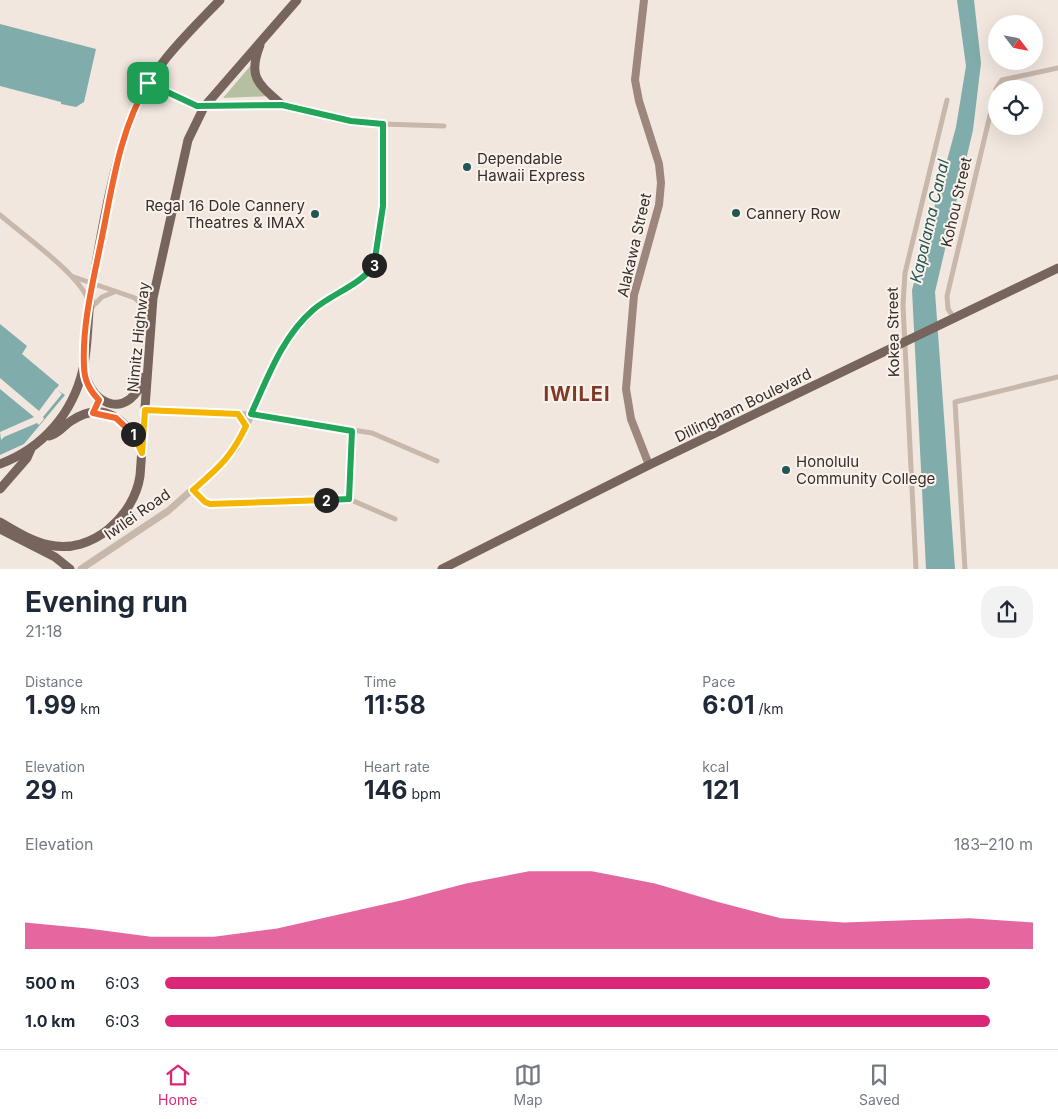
<!DOCTYPE html>
<meta charset="utf-8">
<style>
body{margin:0;font-family:Inter,sans-serif;background:#f2f2f3;color:#1f2937;height:100vh;display:flex;flex-direction:column;font-size:19px;white-space:nowrap}
*{box-sizing:border-box;margin:0}
p{font-size:16px;color:#747a83}
.icon{flex:none;width:28px;height:28px;fill:none;stroke:currentColor;stroke-width:2;stroke-linecap:round;stroke-linejoin:round}
.map{position:relative;height:569px;overflow:hidden}
.side{display:flex;flex-direction:column;background:#fff;flex:1}
.side>*{flex:none}
.needle{width:32px;rotate:122deg}
.tools{position:absolute;left:988px;top:15px;display:grid;gap:10px}
.tools a{display:grid;place-items:center;width:55px;height:55px;border-radius:50%;background:#fff;box-shadow:0 5px 20px #0002;font-size:25px}
.pin{position:absolute;display:grid;place-items:center;width:42px;height:42px;color:#fff;margin:-21px;border-radius:10px;box-shadow:0 2px 8px #0006}
.km{position:absolute;width:25px;height:25px;margin:-12px;border-radius:50%;background:#222;color:#fff;font-size:14px;line-height:25px;text-align:center}
.round{display:grid;place-items:center;flex:none;width:52px;height:52px;border-radius:20px;background:#f2f2f3}
.overview{display:flex;align-items:center;justify-content:space-between;height:85px;padding:0 25px}
h1{font-size:28px;font-weight:700;line-height:38px}
.stats{display:grid;grid-template-columns:repeat(3,1fr);gap:8px;height:85px;padding:5px 25px}
.stats div{display:grid;align-content:center}
.stats b{font-size:25px;font-weight:700}
.stats small{font-size:14px;font-weight:400}
.stats p{font-size:14px}
.chart{height:140px;padding:10px 25px}
.chart p{display:flex;justify-content:space-between}
.chart svg{width:100%;height:90px;margin-top:5px;fill:#db2777;opacity:.7}
ul{padding:0 25px;list-style:none;font-size:16px}
li{display:grid;grid-template-columns:80px 60px 1fr;align-items:center;height:38px}
li i{height:12px;border-radius:6px;background:#db2777}
.tabs{display:flex;justify-content:space-around;align-items:center;height:70px;border-top:1px solid #e0e1e3;background:#fff;font-size:14px;color:#747a83}
.tabs a{display:grid;justify-items:center;gap:2px}
.tabs .current{color:#db2777}
.map>svg:first-child{display:block}
.green{fill:#b6bfa0}
.water{fill:#80acab}
.pier{fill:#f1e7df}
.lines{fill:none;stroke-linecap:round;stroke-linejoin:round}
.minor{stroke:#c8b7ab;stroke-width:5}
.tertiary{stroke:#c8b7ab;stroke-width:7}
.secondary{stroke:#9c867d;stroke-width:8}
.primary{stroke:#77645c;stroke-width:9}
.split-1-casing{stroke:#fff;stroke-width:10}
.split-2-casing{stroke:#fff;stroke-width:10}
.split-3-casing{stroke:#fff;stroke-width:10}
.split-4-casing{stroke:#fff;stroke-width:10}
.split-1{stroke:#f0652b;stroke-width:6}
.split-2{stroke:#f5b400;stroke-width:6}
.split-3{stroke:#22a559;stroke-width:6}
.split-4{stroke:#22a559;stroke-width:6}
.poi-dot{fill:#255;stroke:#f9f2eb;stroke-width:2}
.labels{text-anchor:middle;dominant-baseline:central;stroke-width:4;stroke-linejoin:round;paint-order:stroke}
.poi-label{font-size:15px;fill:#372d2a;stroke:#f9f2eb;text-anchor:start}
.street-label{font-size:15px;fill:#372d2a;stroke:#f9f2eb}
.water-label{font-size:16px;font-style:italic;fill:#255;stroke:#f9f2eb}
.district-label{font-size:20px;font-weight:bold;letter-spacing:1px;fill:#7f3929;stroke:#f9f2eb}
</style>
<div class="map">
<svg width="1058" height="569" viewBox="0 0 1058 569">
<rect width="100%" height="100%" fill="#f1e7df"/>
<!-- green -->
<path class="green" d="M252 64 270 96 223 98Z"/>
<!-- water -->
<path class="water" d="M957 0H974L981 63 973 130 935 292 955 569H926L912 290 956 127 966 66Z
M0 24 96 49 84 102 76 107 61 104V102L0 86Z
M0 324 27 346 22 354 59 385 56 389 65 395 24 444 0 455Z"/>
<!-- pier -->
<path class="pier" d="M0 378 39 411 56 388 62 394 43 417 44 419 39 425 37 423 4 437 1 440 0 432 34 417 0 389Z"/>
<g class="lines">
<!-- minor -->
<path class="minor" d="M996 89 1002 80 1058 68
M383 124 444 126
M0 215C22 234 80 275 88 300
M74 277 135 298 145 308 148 327
M91 308 102 297 114 292
M955 319 948 309 947 296 996 90
M145 410 251 414 372 433 437 461
M193 491 205 502 210 504 349 499 395 519
M349 499 352 431
M916 569 903 305 905 273 947 100
M965 569 955 402 1058 377"/>
<!-- tertiary -->
<path class="tertiary" d="M237 414 246 426
M81 569 168 511 228 458 236 448 278 356 293 332 322 303 366 275 376 261 383 204V124L351 121 282 105 197 106 149 83"/>
<!-- secondary -->
<path class="secondary" d="M644 0 635 80 639 101 659 164 661 183 659 205 634 295 626 389 631 419 649 465"/>
<!-- primary -->
<path class="primary" d="M260 45C247 78 259 84 282 105
M84 370C92 409 130 419 144 377
M49 436C59 434 63 426 71 421 104 399 127 420 141 450
M0 464C43 448 73 413 83 369 89 344 87 312 92 286 102 230 112 166 133 113 150 69 188 33 220 0
M0 489 27 458 31 449
M0 522C15 531 31 541 49 545 92 555 134 516 140 476L153 298 188 140 204 107 297 0
M0 529 55 557 70 569
M442 569 649 465 1058 268"/>
</g>
<g class="lines">
<defs>
<path id="split-1" d="M133 434 116 418 93 413 99 400C90 391 84 379 84 366 82 325 93 282 101 242 112 189 119 131 148 83"/>
<path id="split-2" d="M133 434 142 453 145 410 238 414 246 426C231 458 218 468 193 490L205 502 210 504 326 500"/>
<path id="split-3" d="M326 500 349 499 352 431 251 414C268 377 282 337 313 310 331 294 361 285 374 265"/>
<path id="split-4" d="M148 83 197 106 282 105 351 121 383 124V206L374 265"/>
</defs>
<!-- split-1 casing -->
<use href="#split-1" class="split-1-casing"/>
<!-- split-2 casing -->
<use href="#split-2" class="split-2-casing"/>
<!-- split-3 casing -->
<use href="#split-3" class="split-3-casing"/>
<!-- split-4 casing -->
<use href="#split-4" class="split-4-casing"/>
<!-- split-1 -->
<use href="#split-1" class="split-1"/>
<!-- split-2 -->
<use href="#split-2" class="split-2"/>
<!-- split-3 -->
<use href="#split-3" class="split-3"/>
<!-- split-4 -->
<use href="#split-4" class="split-4"/>
</g>
<!-- markers -->
<g class="poi-dot">
<circle cx="467" cy="167" r="5"/>
<circle cx="736" cy="213" r="5"/>
<circle cx="315" cy="214" r="5"/>
<circle cx="786" cy="470" r="5"/>
</g>
<g class="labels">
<!-- poi labels -->
<g class="poi-label">
<text x="477" y="158">Dependable<tspan x="477" dy="17">Hawaii Express</tspan></text>
<text x="305" y="205" text-anchor="end">Regal 16 Dole Cannery<tspan x="305" dy="17">Theatres &amp; IMAX</tspan></text>
<text x="746" y="213">Cannery Row</text>
<text x="796" y="461">Honolulu<tspan x="796" dy="17">Community College</tspan></text>
</g>
<!-- street labels -->
<g class="street-label">
<text transform="translate(956 202) rotate(-77)">Kohou Street</text>
<text transform="translate(634 245) rotate(-77)">Alakawa Street</text>
<text transform="translate(893 332) rotate(-91)">Kokea Street</text>
<text transform="translate(138 337) rotate(-84)">Nimitz Highway</text>
<text transform="translate(743 405) rotate(-26)">Dillingham Boulevard</text>
<text transform="translate(137 514) rotate(-35)">Iwilei Road</text>
</g>
<!-- water labels -->
<g class="water-label">
<text transform="translate(929 221) rotate(-77)">Kapalama Canal</text>
</g>
<!-- district labels -->
<g class="district-label">
<text x="577" y="394">IWILEI</text>
</g>
</g>
</svg>
<div class="tools">
<a><svg class="needle" viewBox="-14 -14 28 28"><path d="M0-13l5 13h-10z" fill="#e53935"/><path d="M0 13l5-13h-10z" fill="#747a83"/></svg></a>
<a><svg class="icon" aria-label="locate" viewBox="0 0 24 24"><circle cx="12" cy="12" r="6"/><path d="M12 2v4M12 18v4M2 12h4M18 12h4"/></svg></a>
</div>
<div class="pin" style="left:148px;top:83px;background:#1e9e55"><svg class="icon" aria-label="arrive" viewBox="0 0 24 24"><path d="M6 21V4h12l-3 4 3 4H6"/></svg></div>
<b class="km" style="left:133px;top:434px">1</b>
<b class="km" style="left:326px;top:500px">2</b>
<b class="km" style="left:374px;top:265px">3</b>
</div>
<section class="side">
<div class="overview"><div><h1>Evening run</h1><p>21:18</p></div><a class="round"><svg class="icon" aria-label="share" viewBox="0 0 24 24"><path d="M12 15V3M7 8l5-5 5 5M5 13v7h14v-7"/></svg></a></div>
<div class="stats">
<div><p>Distance</p><b>1.99<small> km</small></b></div>
<div><p>Time</p><b>11:58</b></div>
<div><p>Pace</p><b>6:01<small> /km</small></b></div>
</div>
<div class="stats">
<div><p>Elevation</p><b>29<small> m</small></b></div>
<div><p>Heart rate</p><b>146<small> bpm</small></b></div>
<div><p>kcal</p><b>121</b></div>
</div>
<div class="chart"><p><span>Elevation</span>183–210 m</p>
<svg viewBox="0 0 160 44" preserveAspectRatio="none"><path d="M0 44V31L10 34L20 38L30 38L40 34L50 27L60 20L70 12L80 6L90 6L100 12L110 21L120 29L130 31L140 30L150 29L160 31V44z"/></svg>
</div>
<ul>
<li><b>500 m</b>6:03<i style="width:95%"></i></li>
<li><b>1.0 km</b>6:03<i style="width:95%"></i></li>
</ul>
</section>
<nav class="tabs">
<a class="current"><svg class="icon" aria-label="home" viewBox="0 0 24 24"><path d="M3 11l9-7 9 7M6 9v11h12V9"/></svg>Home</a>
<a><svg class="icon" aria-label="map" viewBox="0 0 24 24"><path d="M3 6l6-2 6 2 6-2v14l-6 2-6-2-6 2zM9 4v14M15 6v14"/></svg>Map</a>
<a><svg class="icon" aria-label="saved" viewBox="0 0 24 24"><path d="M7 4h10v16l-5-4-5 4z"/></svg>Saved</a>
</nav>
